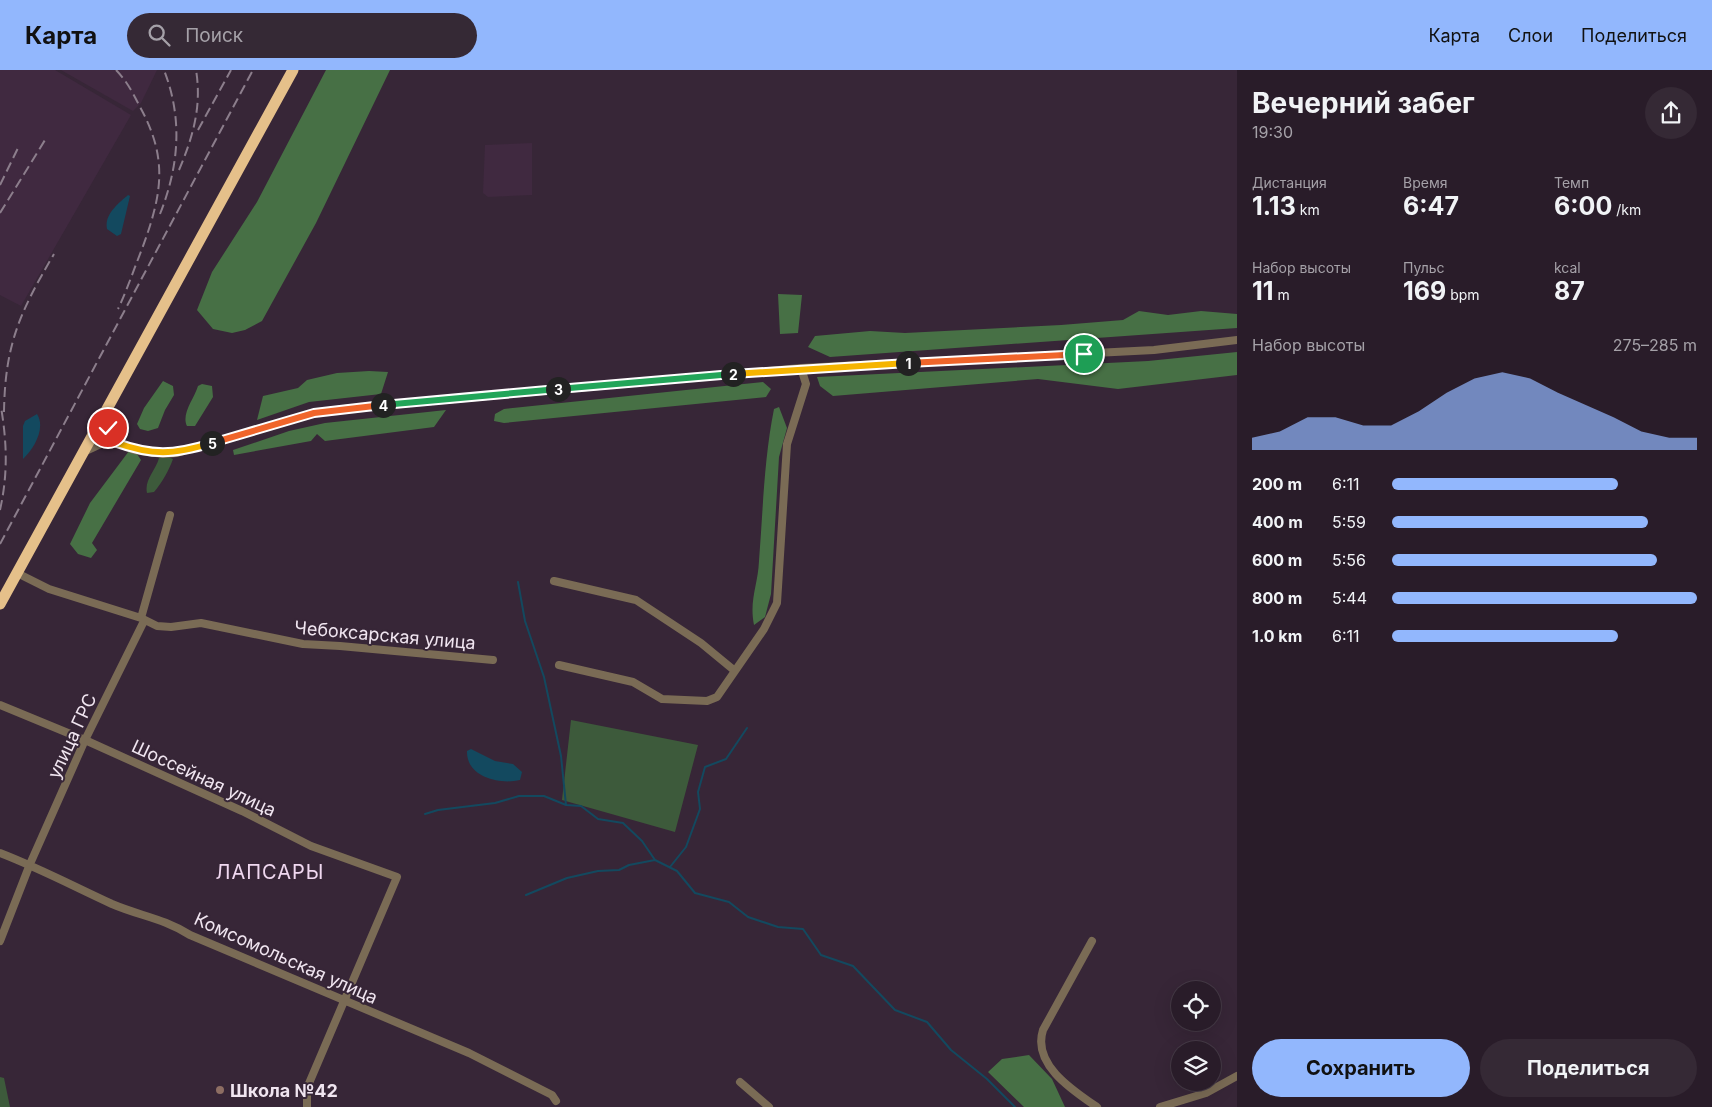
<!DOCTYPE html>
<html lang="ru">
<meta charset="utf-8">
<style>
body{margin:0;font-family:Inter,sans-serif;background:#352935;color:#f1f3f6;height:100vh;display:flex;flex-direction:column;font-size:19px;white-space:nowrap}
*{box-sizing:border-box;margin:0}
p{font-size:16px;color:#a5a1a8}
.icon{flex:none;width:28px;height:28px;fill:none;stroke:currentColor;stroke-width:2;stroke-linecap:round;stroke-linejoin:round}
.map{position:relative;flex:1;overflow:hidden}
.panel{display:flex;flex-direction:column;background:#291c29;width:475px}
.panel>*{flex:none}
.tools{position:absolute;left:1171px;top:911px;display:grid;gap:10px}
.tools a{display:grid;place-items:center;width:50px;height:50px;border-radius:50%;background:#291c29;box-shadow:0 5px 20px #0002,0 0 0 1px #453a46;font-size:25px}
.pin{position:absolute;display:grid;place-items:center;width:42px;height:42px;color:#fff;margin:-21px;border:2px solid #fff;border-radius:50%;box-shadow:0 1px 5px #0007}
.km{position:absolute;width:25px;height:25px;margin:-12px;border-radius:50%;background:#222;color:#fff;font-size:14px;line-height:25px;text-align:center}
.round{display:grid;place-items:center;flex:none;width:52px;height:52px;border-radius:26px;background:#352935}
.summary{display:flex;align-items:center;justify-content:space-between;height:85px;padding:0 15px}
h1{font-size:28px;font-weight:700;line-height:38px}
.figures{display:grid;grid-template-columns:repeat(3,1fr);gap:8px;height:85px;padding:5px 15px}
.figures div{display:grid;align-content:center}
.figures b{font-size:25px;font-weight:700}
.figures small{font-size:14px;font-weight:400}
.figures p{font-size:14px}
.chart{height:140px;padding:10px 15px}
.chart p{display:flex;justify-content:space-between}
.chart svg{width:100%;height:90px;margin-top:5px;fill:#92b7fd;opacity:.7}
.action{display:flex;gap:10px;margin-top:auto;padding:10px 15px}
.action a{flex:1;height:58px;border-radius:30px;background:#92b7fd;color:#111;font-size:20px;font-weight:700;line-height:58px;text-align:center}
.action a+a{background:#352935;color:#f1f3f6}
ul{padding:0 15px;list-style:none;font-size:16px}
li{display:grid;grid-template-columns:80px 60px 1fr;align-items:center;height:38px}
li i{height:12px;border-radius:6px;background:#92b7fd}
header{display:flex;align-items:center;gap:30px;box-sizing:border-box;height:70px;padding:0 25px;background:#92b7fd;color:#111}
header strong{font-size:24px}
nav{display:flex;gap:28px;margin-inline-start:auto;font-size:18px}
.search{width:350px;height:45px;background:#352935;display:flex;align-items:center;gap:12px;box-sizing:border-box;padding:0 18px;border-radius:28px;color:#a5a1a8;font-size:19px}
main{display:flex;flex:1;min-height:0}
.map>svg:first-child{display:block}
.built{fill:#402940}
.green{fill:#3d5a3b}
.forest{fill:#477045}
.water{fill:#13495f}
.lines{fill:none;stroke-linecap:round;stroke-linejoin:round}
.stream{stroke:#13495f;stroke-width:2}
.minor{stroke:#7a6b55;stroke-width:8}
.highway{stroke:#e5c08a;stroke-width:11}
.rail{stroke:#8c7e8c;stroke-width:2;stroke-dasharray:10 5;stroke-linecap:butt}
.split-1-casing{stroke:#fff;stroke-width:10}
.split-2-casing{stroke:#fff;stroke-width:10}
.split-3-casing{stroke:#fff;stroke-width:10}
.split-4-casing{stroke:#fff;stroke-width:10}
.split-5-casing{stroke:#fff;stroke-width:10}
.split-6-casing{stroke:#fff;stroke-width:10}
.split-1{stroke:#f0652b;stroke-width:6}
.split-2{stroke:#f5b400;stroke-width:6}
.split-3{stroke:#22a559;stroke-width:6}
.split-4{stroke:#22a559;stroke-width:6}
.split-5{stroke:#f0652b;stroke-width:6}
.split-6{stroke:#f5b400;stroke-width:6}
.education-dot{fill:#8d6e63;stroke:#372637;stroke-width:2}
.labels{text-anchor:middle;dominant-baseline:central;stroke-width:4;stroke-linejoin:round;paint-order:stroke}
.street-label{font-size:18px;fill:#f0e5f0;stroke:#372637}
.poi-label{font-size:18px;font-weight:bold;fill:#f0e5f0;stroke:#372637;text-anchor:start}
.quarter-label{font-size:20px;letter-spacing:1px;fill:#f0d8f0;stroke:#372637}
</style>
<header>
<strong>Карта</strong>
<div class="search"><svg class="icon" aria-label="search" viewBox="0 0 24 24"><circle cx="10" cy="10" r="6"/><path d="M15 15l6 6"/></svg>Поиск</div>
<nav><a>Карта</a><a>Слои</a><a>Поделиться</a></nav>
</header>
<main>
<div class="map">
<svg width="1237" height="1037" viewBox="0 0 1237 1037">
<rect width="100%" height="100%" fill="#372637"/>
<!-- built -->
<path class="built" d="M0 0H55L131 45 21 236 0 225Z
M61 0H157L141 33 133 41Z
M532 73V125L488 127 483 123 485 75Z"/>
<!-- green -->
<path class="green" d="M166 386 173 389C169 400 162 413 154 422L147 423C144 410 156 400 159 388Z
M571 650 698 675 675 762 562 730Z
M0 1007 4 1008 10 1037H0Z"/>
<!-- forest -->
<path class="forest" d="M326 0H390L316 153 262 251 245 260 232 263 213 259 197 240 212 202 257 132Z
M778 224 802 225 798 263 780 264Z
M1139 241 1168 245 1201 241 1237 244V258L830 287 808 277 815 266 870 261 905 263 1061 255 1123 250Z
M1237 282V305L1118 319 1038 309 833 326 820 316 817 307 1148 291Z
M369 301 388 302 381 324 309 332 257 350 263 326 298 318 307 310 337 303Z
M163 311 173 316 174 325 165 340 158 358 148 361 140 359 137 354 144 338Z
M763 312 771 319 766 327 504 353 494 351 495 344 504 339Z
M202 314 212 316 213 327 195 356H187C181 344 194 329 198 316Z
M779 337 787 358 779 387 771 524 765 547 754 555C749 530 758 515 759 491 763 440 764 389 774 339Z
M446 340 434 357 325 371 317 364 311 371 234 385 233 380 289 361 325 353Z
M129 381 137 384 141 390 92 473 97 480 91 488 78 484 70 474 90 433Z
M1029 985 1052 1009 1065 1037H1024L988 1002 1002 989Z"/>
<!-- water -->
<path class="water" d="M128 125 130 126 121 164 117 166 107 159C104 144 119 133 128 125Z
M37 344C46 358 34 379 23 389V356L25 351Z
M471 679 495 691 513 694 522 702 520 710C500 715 466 707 467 681Z"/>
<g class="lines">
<!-- stream -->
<path class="stream" d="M518 512 525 551 544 607 561 686 566 735 581 736 598 749 623 753 642 771 655 790 677 801 695 823 729 832 748 847 778 857 803 859 821 885 853 896 895 940 927 952 951 980 987 1009 1015 1037
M425 744 438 740 495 733 519 726H544L566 735
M670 797 686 777 700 739 698 722 705 697 726 689 747 658
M526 825 567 808 598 801 619 800 629 795 655 790"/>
<!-- minor -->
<path class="minor" d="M106 341 108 358 114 373
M94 363 134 380 163 384 177 383 314 343 344 339 801 298 1154 280 1237 270
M86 381 101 374 112 373
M17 503 49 519 141 548 157 556 171 557 201 553 303 574 340 576 493 590
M554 511 636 530 701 573 735 601
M141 548 170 445
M559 595 633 612 662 629 707 631 717 627 764 559 777 533 787 374 806 314 801 298
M0 635 85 670 242 741 311 776 397 807 307 1018V1037
M0 783C39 798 75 817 112 834 140 846 163 848 190 865L469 983 552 1025 556 1031
M0 871 30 794 85 670 144 551
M1092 871 1043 960C1032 994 1072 1020 1097 1037
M740 1012 769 1037
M1160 1037 1206 1023 1237 1006"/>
<!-- highway -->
<path class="highway" d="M0 534 293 0"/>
<!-- rail -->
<path class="rail" d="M116 0C126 10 133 23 139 35 169 89 162 124 142 179 134 199 127 220 118 239
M198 60 231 0
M179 100C193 67 202 36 196 0
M0 115 19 76
M0 143 45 70
M160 144C179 96 183 49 164 0
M4 342C5 274 20 242 54 184
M0 440C8 404 7 373 1 337
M0 474 253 0"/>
</g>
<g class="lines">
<defs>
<path id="split-1" d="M908 293 1084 284"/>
<path id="split-2" d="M733 304 908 293"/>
<path id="split-3" d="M558 319 733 304"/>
<path id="split-4" d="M383 335 558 319"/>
<path id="split-5" d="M212 373 314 343 383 335"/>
<path id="split-6" d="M108 358 114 372C153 386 173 385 212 373"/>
</defs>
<!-- split-1 casing -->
<use href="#split-1" class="split-1-casing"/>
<!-- split-2 casing -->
<use href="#split-2" class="split-2-casing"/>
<!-- split-3 casing -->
<use href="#split-3" class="split-3-casing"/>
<!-- split-4 casing -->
<use href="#split-4" class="split-4-casing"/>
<!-- split-5 casing -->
<use href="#split-5" class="split-5-casing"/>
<!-- split-6 casing -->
<use href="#split-6" class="split-6-casing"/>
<!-- split-1 -->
<use href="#split-1" class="split-1"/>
<!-- split-2 -->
<use href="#split-2" class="split-2"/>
<!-- split-3 -->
<use href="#split-3" class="split-3"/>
<!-- split-4 -->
<use href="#split-4" class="split-4"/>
<!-- split-5 -->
<use href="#split-5" class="split-5"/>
<!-- split-6 -->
<use href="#split-6" class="split-6"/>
</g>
<!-- markers -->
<circle class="education-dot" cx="220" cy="1020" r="5"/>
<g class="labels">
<!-- street labels -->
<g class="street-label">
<text transform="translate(385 565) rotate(5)">Чебоксарская улица</text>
<text transform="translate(72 666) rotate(-65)">улица ГРС</text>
<text transform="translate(204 708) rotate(25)">Шоссейная улица</text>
<text transform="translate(286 888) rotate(24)">Комсомольская улица</text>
</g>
<!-- poi labels -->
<g class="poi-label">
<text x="230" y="1020">Школа №42</text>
</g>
<!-- quarter labels -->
<g class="quarter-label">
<text x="270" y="802">ЛАПСАРЫ</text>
</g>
</g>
</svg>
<div class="tools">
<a><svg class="icon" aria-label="locate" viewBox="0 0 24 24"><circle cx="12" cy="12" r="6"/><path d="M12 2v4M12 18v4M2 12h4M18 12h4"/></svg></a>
<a><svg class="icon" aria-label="layers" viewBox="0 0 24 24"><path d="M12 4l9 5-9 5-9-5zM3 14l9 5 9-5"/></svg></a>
</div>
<div class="pin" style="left:1084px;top:284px;background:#1e9e55"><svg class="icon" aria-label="arrive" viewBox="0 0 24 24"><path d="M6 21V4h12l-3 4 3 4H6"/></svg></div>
<div class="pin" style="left:108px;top:358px;background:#d93025"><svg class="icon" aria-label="check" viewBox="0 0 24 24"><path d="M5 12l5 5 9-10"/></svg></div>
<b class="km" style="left:908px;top:293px">1</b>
<b class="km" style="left:733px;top:304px">2</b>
<b class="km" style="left:558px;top:319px">3</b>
<b class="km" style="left:383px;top:335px">4</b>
<b class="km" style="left:212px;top:373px">5</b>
</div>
<section class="panel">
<div class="summary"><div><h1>Вечерний забег</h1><p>19:30</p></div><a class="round"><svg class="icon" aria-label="share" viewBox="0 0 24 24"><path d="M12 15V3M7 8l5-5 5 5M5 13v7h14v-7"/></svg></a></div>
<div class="figures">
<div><p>Дистанция</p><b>1.13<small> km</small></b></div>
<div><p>Время</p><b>6:47</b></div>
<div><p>Темп</p><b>6:00<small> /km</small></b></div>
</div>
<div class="figures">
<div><p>Набор высоты</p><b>11<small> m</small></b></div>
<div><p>Пульс</p><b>169<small> bpm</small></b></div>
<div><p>kcal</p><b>87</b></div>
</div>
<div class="chart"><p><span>Набор высоты</span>275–285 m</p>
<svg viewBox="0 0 160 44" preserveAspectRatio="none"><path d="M0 44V38L10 35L20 28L30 28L40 32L50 32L60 25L70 16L80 9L90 6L100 9L110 16L120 22L130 28L140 35L150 38L160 38V44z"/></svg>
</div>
<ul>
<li><b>200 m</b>6:11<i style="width:74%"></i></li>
<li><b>400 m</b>5:59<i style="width:84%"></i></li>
<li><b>600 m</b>5:56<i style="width:87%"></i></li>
<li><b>800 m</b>5:44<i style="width:100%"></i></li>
<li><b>1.0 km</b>6:11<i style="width:74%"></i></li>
</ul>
<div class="action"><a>Сохранить</a><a>Поделиться</a></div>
</section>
</main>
